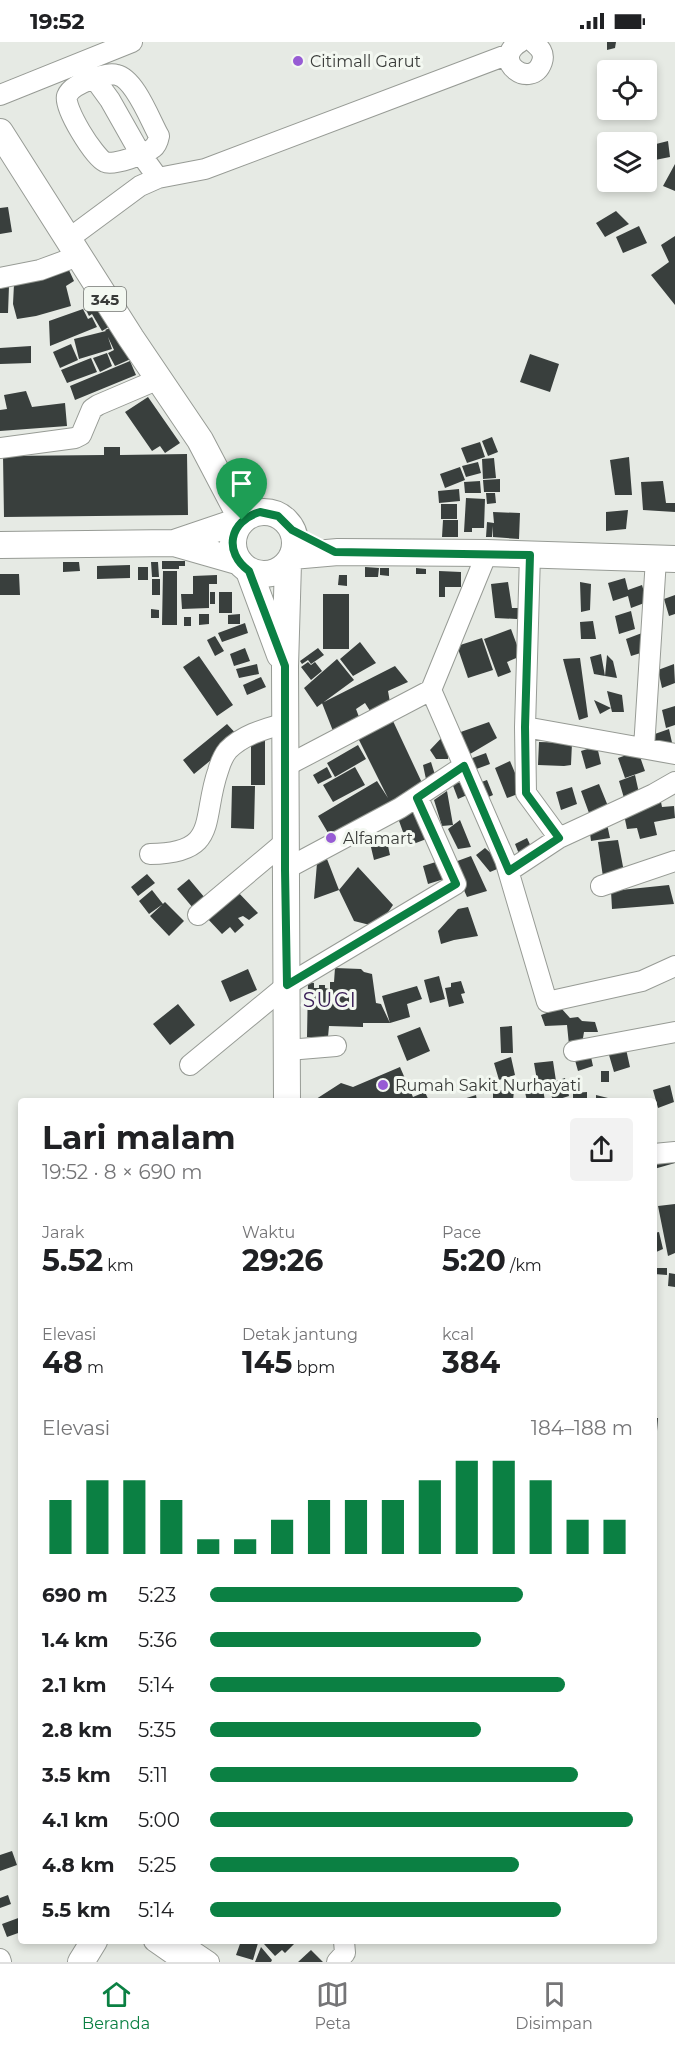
<!DOCTYPE html>
<html lang="id">
<meta charset="utf-8">
<style>
body{margin:0;font-family:Montserrat,sans-serif;background:#f2f2f2;color:#202124;height:100vh;display:flex;flex-direction:column;font-size:22px;white-space:nowrap}
*{box-sizing:border-box;margin:0}
p{font-size:20px;color:#757577}
.icon{flex:none;width:33px;height:33px;fill:none;stroke:currentColor;stroke-width:2;stroke-linecap:round;stroke-linejoin:round}
.map{position:relative;flex:1;overflow:hidden}
.details{position:absolute;left:18px;top:1056px;width:639px;height:846px;display:flex;flex-direction:column;background:#fff;border-radius:6px;box-shadow:0 3px 9px #0003}
.details>*{flex:none}
.controls{position:absolute;left:597px;top:18px;display:grid;gap:12px}
.controls a{display:grid;place-items:center;width:60px;height:60px;border-radius:6px;background:#fff;box-shadow:0 3px 9px #0003;font-size:30px}
.pin{position:absolute;display:grid;place-items:center;width:51px;height:51px;color:#fff;margin:-62px -26px;border-radius:50% 50% 50% 0;rotate:-45deg;box-shadow:0 0 6px #0007}
.pin .icon{rotate:45deg}
.round{display:grid;place-items:center;flex:none;width:63px;height:63px;border-radius:6px;background:#f2f2f2}
.summary{display:flex;align-items:center;justify-content:space-between;height:102px;padding:0 24px}
h1{font-size:33px;font-weight:700;line-height:45px}
.metrics{display:grid;grid-template-columns:repeat(3,1fr);gap:9px;height:102px;padding:6px 24px}
.metrics div{display:grid;align-content:center}
.metrics b{font-size:30px;font-weight:700}
.metrics small{font-size:16px;font-weight:400}
.metrics p{font-size:16px}
.chart{height:168px;padding:12px 24px}
.chart p{display:flex;justify-content:space-between}
.chart svg{width:100%;height:108px;margin-top:6px;stroke:#0b8043;stroke-width:6}
ul{padding:0 24px;list-style:none;font-size:20px}
li{display:grid;grid-template-columns:96px 72px 1fr;align-items:center;height:45px}
li i{height:15px;border-radius:8px;background:#0b8043}
.status{display:flex;justify-content:space-between;align-items:center;height:42px;padding:0 30px;background:#fff;direction:ltr}
.status svg{height:16px;fill:currentColor}
.dock{display:flex;justify-content:space-around;align-items:center;height:84px;border-top:2px solid #e0e0e0;background:#fff;font-size:16px;color:#757577}
.dock a{display:grid;justify-items:center;gap:3px}
.dock .on{color:#0b8043}
.map>svg:first-child{display:block}
.building{fill:#393f3d}
.lines{fill:none;stroke-linecap:round;stroke-linejoin:round}
.minor-casing{stroke:#979b95;stroke-width:22}
.major-casing{stroke:#979b95;stroke-width:28}
.minor{stroke:#fff;stroke-width:20}
.major{stroke:#fff;stroke-width:26}
.route-casing{stroke:#fff;stroke-width:12}
.route{stroke:#0b8043;stroke-width:8}
.poi-dot{fill:#975cd4;stroke:#f3f8f1;stroke-width:2}
.labels{text-anchor:middle;dominant-baseline:central;stroke-width:6;stroke-linejoin:round;paint-order:stroke}
.shield{fill:#f3f8f1;stroke:#717470;stroke-width:1.5}
.shield-label{font-size:15px;font-weight:bold;fill:#393b39}
.poi-label{font-size:16px;fill:#393b39;stroke:#f3f8f1;text-anchor:start}
.quarter-label{font-size:20px;letter-spacing:1.5px;fill:#3c2059;stroke:#f3f8f1}
</style>
<div class="status"><b>19:52</b><svg viewBox="0 0 49 12"><path d="M0 12V9h3v3zM5 12V6h3v6zM10 12V3h3v9zM15 12V0h3v12zM26 1h20v11H26zM47 4h2v5h-2z"/></svg></div>
<div class="map">
<svg width="675" height="1920" viewBox="0 0 675 1920">
<rect width="100%" height="100%" fill="#e6eae4"/>
<!-- building -->
<path class="building" d="M607 0H616L615 6 607 8Z
M668 99 670 115 655 118 652 103Z
M675 122V149L663 144Z
M8 165 12 190 0 192V166Z
M616 169 629 182 605 195 596 181Z
M639 184 647 201 623 211 616 195Z
M675 194V263L651 233 669 220 661 203Z
M68 226 74 239 66 244 71 264 36 274 17 277 13 262 14 242Z
M0 244H9L8 271H0Z
M99 261 112 283 102 289 92 272 89 274 86 268Z
M83 267 88 277 92 275 97 285 50 304 49 279Z
M115 284 133 316 115 324 108 311 114 308 108 295 112 307 79 317 74 297 106 289 105 288Z
M71 302 78 318 60 326 53 310Z
M31 304V321L0 322V306Z
M107 311 112 324 100 330 93 316Z
M530 312 559 322 550 350 520 340Z
M91 316 97 330 67 341 61 328Z
M130 319 136 333 75 358 70 344Z
M26 349 32 365 65 361 67 384 0 389V368L7 367 4 353Z
M148 355 180 401 165 411 160 404 152 409 125 370Z
M492 395 498 410 488 414 482 399Z
M480 400 485 415 467 421 461 406Z
M104 405H120V413L187 412 188 473 4 475 3 414 104 413Z
M629 415 632 453H615L610 418Z
M494 416 496 436 483 437 482 417Z
M478 420 481 431 466 435 462 424Z
M460 425 465 438 445 446 440 432Z
M500 437V450H484L483 438Z
M480 439 481 451H465L464 440Z
M663 439 666 461H675V470L643 468 641 440Z
M459 447 460 459 439 461 438 449Z
M486 451H495L496 461 487 462Z
M466 456 485 457 484 486H472V490H464Z
M441 462H457V477H441Z
M628 468 626 487 606 489V470Z
M493 470 520 471 519 497 493 495V484L492 495H486L487 480 494 481Z
M443 478H458V495H442Z
M162 519H185V524H179V527H162Z
M63 520H79L80 529 63 530Z
M151 520H158L159 535H152Z
M130 523V536L97 537V524Z
M138 525H148V538H138Z
M365 525 379 526 378 535H365Z
M380 526H389V534L380 533Z
M416 526 426 527V532H416Z
M163 529H177V583H162Z
M439 529 461 530V545H445V555H439Z
M0 532H19L20 553H0Z
M217 533V542H209V566L182 567 181 552H193V534Z
M339 533H347V544L338 543Z
M625 536 628 548 642 543 647 560 631 566 628 554 613 559 608 541Z
M152 537H160V553H152Z
M508 540 512 566H526L517 577 495 576 491 542Z
M580 540 591 542 590 568 581 570Z
M210 550H215V562H210Z
M219 550H232V571H219Z
M323 552H349V607H323Z
M675 553V572L669 574 664 557Z
M151 567 159 568V576H151Z
M631 569 635 587 619 592 615 574Z
M199 572H209V582L199 583Z
M240 572V582H228V573Z
M184 575H191V584H184Z
M593 579 596 597H581L580 580Z
M245 581 248 591 222 600 218 591Z
M511 587 521 614 507 620 511 630 498 635 484 597Z
M642 591 647 609 631 614 626 597Z
M215 594 224 609 215 614 207 598Z
M482 596 493 628 468 636 457 604Z
M360 600 376 621 353 634 340 617Z
M245 606 250 619 234 624 230 612Z
M318 606 324 613 311 622 308 618 302 622 300 619Z
M601 612 605 634 607 613 613 619 617 636 605 634 594 632 590 615Z
M199 614 233 663 217 674 183 625Z
M580 616 588 675 579 678 563 617Z
M337 617 354 638 317 665 304 646Z
M308 620 311 623 315 620 322 629 311 638 301 625Z
M257 622 259 632 239 636 236 627Z
M674 622 675 641 662 646 658 628Z
M395 624 408 640 388 649 391 666 372 672 365 661 356 667 362 683 333 689 322 661Z
M261 635 266 645 247 653 243 643Z
M607 649 622 653 624 670H612Z
M594 658 611 666 600 672Z
M675 664V683L666 686 662 668Z
M393 679 423 743 331 796 318 774 377 739 388 756 358 696Z
M489 680 497 696 465 715 455 692Z
M227 682 239 695 194 732 183 718Z
M669 687 673 705 657 710 652 693Z
M447 690 451 701 448 717H436L430 708Z
M251 698H265V743H251Z
M539 700 572 701 571 723 564 724 538 723Z
M358 703 366 717 335 735 327 721Z
M597 704 601 722 586 727 581 709Z
M638 709 645 729 625 736 618 716Z
M486 711 490 722 471 729 467 718Z
M510 719 523 750 507 756 495 726Z
M431 720 436 736 427 742 423 723Z
M327 725 332 735 318 742 313 733Z
M355 725 365 743 333 760 323 743Z
M635 733 639 751 624 756 619 739Z
M460 738 467 753 458 757 452 741Z
M487 738 493 753 482 758 476 742Z
M599 742 610 769 599 767 589 771 581 749Z
M232 744H255L254 787 231 786Z
M572 745 577 762 561 768 556 750Z
M447 749 453 783 442 784 434 758Z
M661 760 662 765 674 764 675 776 654 780 657 793 640 797 637 786 627 787 623 768Z
M417 768 429 796 408 804 398 776Z
M460 778 471 805 458 807 448 787Z
M607 782 610 796 591 799 589 784Z
M386 795 390 813 374 818 370 801Z
M527 796 533 809 519 812 515 802Z
M618 798 624 830 603 835 598 800Z
M485 806 495 815 502 825 490 830 476 813Z
M471 814 487 849 467 855 452 821Z
M327 817 339 848 358 825 393 863 378 885 354 879 339 848 314 857 317 821Z
M439 819 444 837 428 842 423 824Z
M147 832 155 841 138 854 131 845Z
M189 837 205 856 193 866 177 847Z
M669 843 674 862 612 867 611 849Z
M152 848 163 862 149 872 139 859Z
M236 848 258 871 249 878 243 874 238 876 244 883 235 891 230 885 222 892 206 875Z
M165 860 184 879 169 894 150 874Z
M468 865 478 894 454 898 441 902 438 889 458 867Z
M335 926 361 927 364 930 372 932 376 961 381 962 390 981H363V985L329 984 328 995H307L308 940 314 941V946H319V943H325V946L329 947 330 963V940H334Z
M248 927 257 948 230 960 221 939Z
M439 934 445 957 430 961 424 938Z
M461 939 465 951 461 952 464 961 449 965 445 946 451 945V941Z
M417 944 422 957 407 962 410 975 390 981 382 954Z
M178 962 195 983 170 1003 153 982Z
M561 966 570 976 578 975 582 979 595 980 598 990H584L582 1002 569 1003 567 983 545 984 541 973Z
M512 984 513 1011H501L500 985Z
M420 985 430 1009 407 1019 397 994Z
M589 1006 593 1024 578 1029 573 1011Z
M626 1007 630 1025 614 1030 609 1013Z
M511 1015 515 1033 499 1038 494 1021Z
M553 1019 556 1039 565 1036 569 1054 553 1059 548 1042 538 1044 534 1021Z
M400 1025 413 1055 425 1050 429 1059H313L341 1041 353 1045Z
M601 1029H609V1040H601Z
M670 1043 674 1060 658 1066 653 1048Z
M543 1047 545 1059H527L525 1050Z
M493 1048H514L513 1059H493Z
M587 1050V1057H573V1051Z
M476 1053 477 1059H457Z
M596 1053 616 1058V1059H596Z
M675 1116V1121L654 1127V1122Z
M675 1162V1211L668 1214 658 1164Z
M659 1190 663 1207 654 1211V1191Z
M654 1226H667V1233L654 1232Z
M669 1231 675 1232V1245L668 1244Z
M654 1376H658L656 1402H654Z
M12 1809 17 1823 0 1829V1813Z
M8 1853 11 1862 0 1866V1856Z
M21 1875V1890L7 1895 2 1882Z
M241 1899 258 1901 253 1918 236 1913Z
M268 1899H276L279 1902 282 1899 296 1900 285 1911 282 1908 275 1914 264 1902Z
M261 1905 272 1918 271 1920H255Z
M311 1908 323 1920H298Z"/>
<g class="lines">
<defs>
<path id="minor" d="M520 0C489 19 532 49 542 20 545 11 540 6 533 0
M94 36C101 34 110 31 117 33 135 37 150 78 159 94 158 99 157 103 153 106 146 112 113 124 105 120 94 115 63 65 67 54 71 44 85 40 94 36L110 58 140 111 158 136
M0 53 132 0
M67 198 140 144 158 136 205 127 509 12
M0 236 40 228 78 214
M0 406 75 396 81 393 92 367 98 363 159 337
M530 513 525 685 526 751 559 796
M431 648 505 818 547 960 642 939 675 924
M525 685 675 712
M644 706 656 517
M286 724 431 648 487 511
M150 812C220 811 201 778 218 729 220 722 223 714 228 708 244 692 265 687 286 681
M284 828 400 766 464 724
M509 829 559 796 654 752 675 740
M601 844 675 819
M198 873 285 800
M288 1008 336 1004
M574 1009 675 990
M190 1023 287 943 456 842 418 756
M654 1112 675 1110
M154 1899 184 1920
M178 1899 209 1920
M0 1917 1 1920
M337 1920 345 1911 344 1899"/>
<path id="major" d="M0 90 131 296 200 398 242 478
M233 501a31 31 0 1 1 62 0a31 31 0 1 1-62 0Z
M174 501 242 478
M0 503 174 501 237 519
M292 514 338 510 487 511 675 517
M249 529 280 613
M287 1059 285 624 288 521
M81 1920 94 1899"/>
</defs>
<!-- minor casing -->
<use href="#minor" class="minor-casing"/>
<!-- major casing -->
<use href="#major" class="major-casing"/>
<!-- minor -->
<use href="#minor" class="minor"/>
<!-- major -->
<use href="#major" class="major"/>
</g>
<g class="lines">
<defs>
<path id="route" d="M260 470 278 474 292 488 335 510 530 513 525 685 526 751 559 796 509 829 464 724 417 756 456 842 287 943 285 828V624L249 529C223 510 229 479 260 470Z"/>
</defs>
<!-- route casing -->
<use href="#route" class="route-casing"/>
<!-- route -->
<use href="#route" class="route"/>
</g>
<!-- markers -->
<g class="poi-dot">
<circle cx="298" cy="19" r="6"/>
<circle cx="331" cy="796" r="6"/>
<circle cx="383" cy="1043" r="6"/>
</g>
<g class="labels">
<!-- shield labels -->
<rect class="shield" x="84" y="245" width="42" height="24" rx="4.5"/>
<g class="shield-label">
<text x="105" y="257">345</text>
</g>
<!-- poi labels -->
<g class="poi-label">
<text x="310" y="19">Citimall Garut</text>
<text x="343" y="796">Alfamart</text>
<text x="395" y="1043">Rumah Sakit Nurhayati</text>
</g>
<!-- quarter labels -->
<g class="quarter-label">
<text x="330" y="958">SUCI</text>
</g>
</g>
</svg>
<div class="controls">
<a><svg class="icon" aria-label="locate" viewBox="0 0 24 24"><circle cx="12" cy="12" r="6"/><path d="M12 2v4M12 18v4M2 12h4M18 12h4"/></svg></a>
<a><svg class="icon" aria-label="layers" viewBox="0 0 24 24"><path d="M12 4l9 5-9 5-9-5zM3 14l9 5 9-5"/></svg></a>
</div>
<div class="pin" style="left:242px;top:478px;background:#1e9e55"><svg class="icon" aria-label="arrive" viewBox="0 0 24 24"><path d="M6 21V4h12l-3 4 3 4H6"/></svg></div>
<section class="details">
<div class="summary"><div><h1>Lari malam</h1><p>19:52 · 8 × 690 m</p></div><a class="round"><svg class="icon" aria-label="share" viewBox="0 0 24 24"><path d="M12 15V3M7 8l5-5 5 5M5 13v7h14v-7"/></svg></a></div>
<div class="metrics">
<div><p>Jarak</p><b>5.52<small> km</small></b></div>
<div><p>Waktu</p><b>29:26</b></div>
<div><p>Pace</p><b>5:20<small> /km</small></b></div>
</div>
<div class="metrics">
<div><p>Elevasi</p><b>48<small> m</small></b></div>
<div><p>Detak jantung</p><b>145<small> bpm</small></b></div>
<div><p>kcal</p><b>384</b></div>
</div>
<div class="chart"><p><span>Elevasi</span>184–188 m</p>
<svg viewBox="0 0 160 44" preserveAspectRatio="none"><path d="M5 44V22M15 44V14M25 44V14M35 44V22M45 44V38M55 44V38M65 44V30M75 44V22M85 44V22M95 44V22M105 44V14M115 44V6M125 44V6M135 44V14M145 44V30M155 44V30"/></svg>
</div>
<ul>
<li><b>690 m</b>5:23<i style="width:74%"></i></li>
<li><b>1.4 km</b>5:36<i style="width:64%"></i></li>
<li><b>2.1 km</b>5:14<i style="width:84%"></i></li>
<li><b>2.8 km</b>5:35<i style="width:64%"></i></li>
<li><b>3.5 km</b>5:11<i style="width:87%"></i></li>
<li><b>4.1 km</b>5:00<i style="width:100%"></i></li>
<li><b>4.8 km</b>5:25<i style="width:73%"></i></li>
<li><b>5.5 km</b>5:14<i style="width:83%"></i></li>
</ul>
</section>
</div>
<nav class="dock">
<a class="on"><svg class="icon" aria-label="home" viewBox="0 0 24 24"><path d="M3 11l9-7 9 7M6 9v11h12V9"/></svg>Beranda</a>
<a><svg class="icon" aria-label="map" viewBox="0 0 24 24"><path d="M3 6l6-2 6 2 6-2v14l-6 2-6-2-6 2zM9 4v14M15 6v14"/></svg>Peta</a>
<a><svg class="icon" aria-label="saved" viewBox="0 0 24 24"><path d="M7 4h10v16l-5-4-5 4z"/></svg>Disimpan</a>
</nav>
